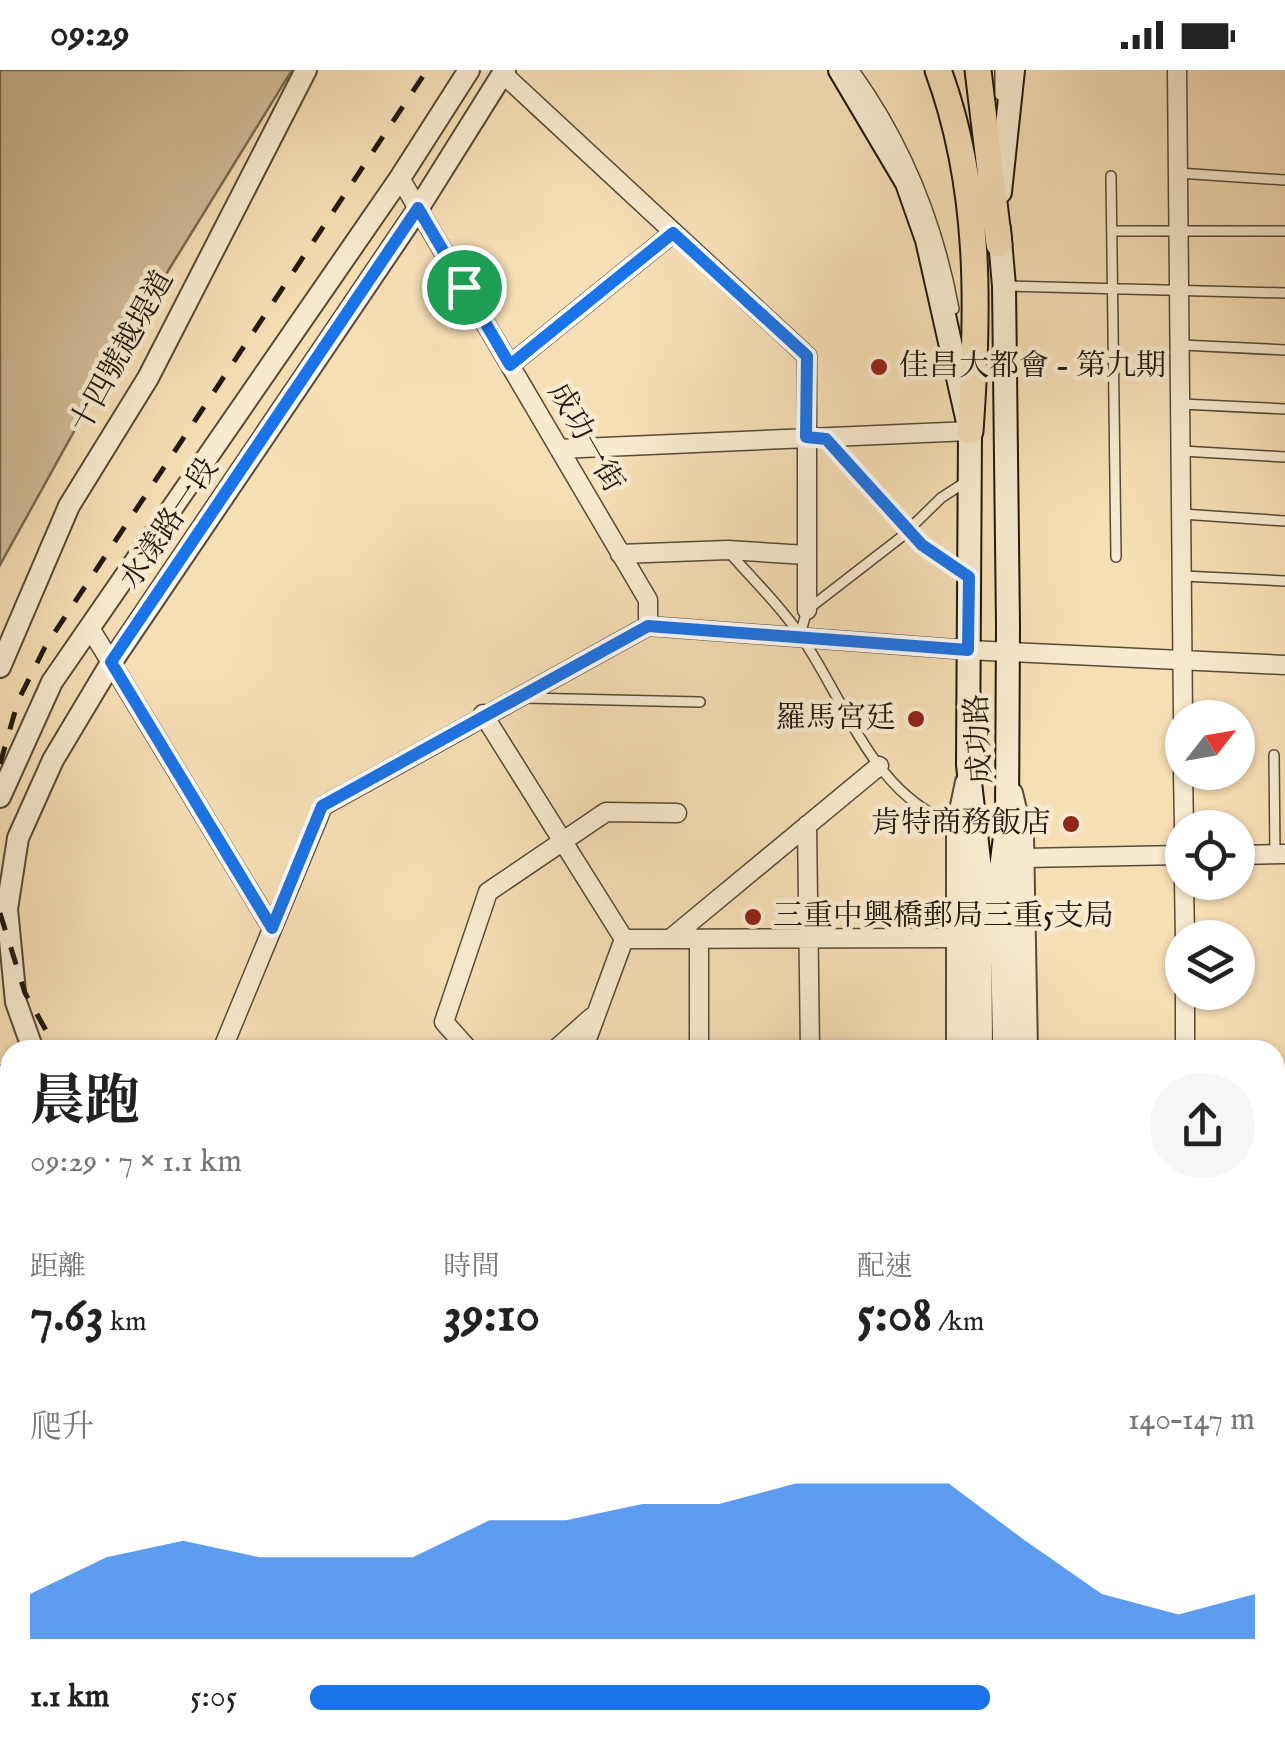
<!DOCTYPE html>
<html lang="zh-TW">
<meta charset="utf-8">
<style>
body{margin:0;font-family:"IM FELL English","Noto Serif TC",serif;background:#f6f6f6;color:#222;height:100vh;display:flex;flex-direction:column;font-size:38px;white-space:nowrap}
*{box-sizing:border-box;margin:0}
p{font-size:32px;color:#767676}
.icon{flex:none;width:55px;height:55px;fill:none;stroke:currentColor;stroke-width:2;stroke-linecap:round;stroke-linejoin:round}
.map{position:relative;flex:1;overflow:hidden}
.sheet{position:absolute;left:0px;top:970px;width:1285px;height:718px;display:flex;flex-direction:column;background:#fff;border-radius:30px 30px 0 0;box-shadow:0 2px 8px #0004}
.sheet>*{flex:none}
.needle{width:65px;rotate:59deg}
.fabs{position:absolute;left:1165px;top:630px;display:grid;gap:20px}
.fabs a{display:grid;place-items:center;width:90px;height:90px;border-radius:50%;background:#fff;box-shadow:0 2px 8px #0004;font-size:50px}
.pin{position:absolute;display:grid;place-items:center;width:85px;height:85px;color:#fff;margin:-42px;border:5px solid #fff;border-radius:50%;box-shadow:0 2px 10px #0007}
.round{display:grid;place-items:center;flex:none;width:105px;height:105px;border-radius:52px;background:#f6f6f6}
.headline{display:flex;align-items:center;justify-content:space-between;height:170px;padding:0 30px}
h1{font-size:55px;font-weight:700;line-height:75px}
.stats{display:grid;grid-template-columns:repeat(3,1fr);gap:15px;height:170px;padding:10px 30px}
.stats div{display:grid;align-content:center}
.stats b{font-size:50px;font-weight:700}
.stats small{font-size:28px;font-weight:400}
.stats p{font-size:28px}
.chart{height:280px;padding:20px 30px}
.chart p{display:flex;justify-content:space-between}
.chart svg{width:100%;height:180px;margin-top:10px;fill:#1a73e8;opacity:.7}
ul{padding:0 30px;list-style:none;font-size:32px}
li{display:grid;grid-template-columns:160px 120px 1fr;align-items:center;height:75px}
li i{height:25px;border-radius:12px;background:#1a73e8}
.status{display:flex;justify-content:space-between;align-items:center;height:70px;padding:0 50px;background:#fff;direction:ltr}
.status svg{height:28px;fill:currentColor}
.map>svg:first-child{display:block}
.green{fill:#d2bc98;stroke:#7a6a52;stroke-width:2.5}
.water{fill:#ae9b7c;stroke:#766750;stroke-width:2.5}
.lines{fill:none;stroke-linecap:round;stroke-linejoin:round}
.service-casing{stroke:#574a37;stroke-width:12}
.minor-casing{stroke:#574a37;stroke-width:21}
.tertiary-casing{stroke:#574a37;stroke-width:24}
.secondary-casing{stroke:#22180d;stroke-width:26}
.primary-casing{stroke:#22180d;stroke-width:29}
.trunk-casing{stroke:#22180d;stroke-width:31}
.service{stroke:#f9eacf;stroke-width:9}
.minor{stroke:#f9eacf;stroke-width:18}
.tertiary{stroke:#f9eacf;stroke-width:20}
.secondary{stroke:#f9eacf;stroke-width:22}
.primary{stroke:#f6deb5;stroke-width:25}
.trunk{stroke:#f6deb5;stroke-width:28}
.rail{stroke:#22180d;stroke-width:5;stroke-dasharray:18 18;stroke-linecap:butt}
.route-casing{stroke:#fff;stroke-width:20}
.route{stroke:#1a73e8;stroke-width:12}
.poi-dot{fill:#8f2418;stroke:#f9eacf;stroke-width:4}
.labels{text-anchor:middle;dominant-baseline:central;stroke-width:9;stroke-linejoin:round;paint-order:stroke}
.street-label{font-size:30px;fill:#22180d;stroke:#f9eacf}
.poi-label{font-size:30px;fill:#22180d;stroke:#f9eacf;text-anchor:start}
</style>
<div class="status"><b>09:29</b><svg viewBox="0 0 49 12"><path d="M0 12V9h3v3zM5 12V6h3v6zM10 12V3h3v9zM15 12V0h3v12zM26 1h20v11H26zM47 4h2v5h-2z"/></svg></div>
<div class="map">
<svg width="1285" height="1686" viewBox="0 0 1285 1686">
<rect width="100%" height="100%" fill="#f6deb5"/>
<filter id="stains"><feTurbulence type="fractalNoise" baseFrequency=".002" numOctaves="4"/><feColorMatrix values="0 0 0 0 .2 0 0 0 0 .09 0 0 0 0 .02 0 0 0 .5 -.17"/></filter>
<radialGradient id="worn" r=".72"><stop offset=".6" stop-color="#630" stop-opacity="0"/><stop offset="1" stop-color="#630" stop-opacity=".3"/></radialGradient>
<!-- green -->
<path class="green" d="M0 0H292L118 282 0 495Z
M0 1260 10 1266V1428L0 1420Z
M1275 1614 1285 1617V1686H336L325 1678H1275Z"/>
<!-- water -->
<path class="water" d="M0 1459 10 1467V1678H334L342 1686H0Z"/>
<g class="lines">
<defs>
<path id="service" d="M854 0C906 72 938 152 954 239
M1000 0V25
M1178 103 1285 110
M1111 106 1116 487
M1113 161H1285
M1007 216 1285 223
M1182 275 1285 280
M1182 334 1285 339
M826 369 922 475 967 506
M1182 381 1285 387
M1182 444 1285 451
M729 482C752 509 780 535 800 565 846 631 872 725 954 754
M1183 506 1285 511
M800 565 807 540 900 468 941 428 967 411
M525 628 700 632
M1274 685 1275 784
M968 783 970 980
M1011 788 1016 980
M1275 1010H1285
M937 1678 939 1686
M1052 1678 1053 1686
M946 1686 947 1678
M1065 1686 1067 1678"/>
<path id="minor" d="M1177 0 1183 648
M502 3 807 286V540
M400 108 648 530V556
M510 295 673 163
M559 379 970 361
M620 484 728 480 806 485
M90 558 272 858
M483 644 624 869
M1183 702 1184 758
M807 755 810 980
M1238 785 1285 784
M1024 788 1182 785
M1184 812 1185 868
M624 869 956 868
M670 869 879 696
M699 869V980
M1185 922V980
M222 980 323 736 648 556 968 580 1285 595
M469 980 444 952 488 822 606 742 677 743
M555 980 592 947
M583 980 624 869
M0 1130 10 1136
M1275 1239H1285"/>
<path id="tertiary" d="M0 597 69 436 148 308 306 0
M1012 723 1023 768 1027 980
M0 727 52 612 400 108 469 0
M33 980 16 932 7 839 18 768 53 690 111 593 418 139 505 0
M957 980V755L966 712
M0 1006 10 1025
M1275 1350 1285 1352
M1275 1371 1285 1373"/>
<path id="secondary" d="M840 0 907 113 927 170 970 361 968 695 980 799 981 980
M1000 122 1013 0
M999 159 1004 216 1008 556 1007 750 1001 799 1004 980
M1275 1383 1285 1385
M969 1678V1686
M1028 1678V1686"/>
<path id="primary" d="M938 0C981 117 979 238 970 361
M978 0 999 174"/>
<path id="trunk" d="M0 1047 10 1054
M0 1090 10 1097
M1275 1485 1285 1488
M1275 1506 1285 1509
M1275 1527 1285 1529
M1275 1554 1285 1555
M913 1678 916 1686
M1086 1686 1091 1678"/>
</defs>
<!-- service casing -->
<use href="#service" class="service-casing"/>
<!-- minor casing -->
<use href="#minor" class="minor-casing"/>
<!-- tertiary casing -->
<use href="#tertiary" class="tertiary-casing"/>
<!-- secondary casing -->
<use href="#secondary" class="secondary-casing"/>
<!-- primary casing -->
<use href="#primary" class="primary-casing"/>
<!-- trunk casing -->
<use href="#trunk" class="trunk-casing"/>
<!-- service -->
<use href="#service" class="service"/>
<!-- minor -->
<use href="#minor" class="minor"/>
<!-- tertiary -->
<use href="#tertiary" class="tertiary"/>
<!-- secondary -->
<use href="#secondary" class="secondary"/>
<!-- primary -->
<use href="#primary" class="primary"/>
<!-- trunk -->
<use href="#trunk" class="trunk"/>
<!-- rail -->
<path class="rail" d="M0 694 18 631 45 577 427 0
M0 843 25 923 57 980
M1275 1433 1285 1436"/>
</g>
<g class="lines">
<defs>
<path id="route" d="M418 138 510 295 673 163 807 286 806 367 826 369 922 475 969 507 968 580 648 556 322 736 272 858 111 592Z"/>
</defs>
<!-- route casing -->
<use href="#route" class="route-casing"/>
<!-- route -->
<use href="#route" class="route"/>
</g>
<!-- markers -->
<g class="poi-dot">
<circle cx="879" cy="297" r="10"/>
<circle cx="916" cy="649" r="10"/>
<circle cx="1071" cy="754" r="10"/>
<circle cx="753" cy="847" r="10"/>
</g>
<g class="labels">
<!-- street labels -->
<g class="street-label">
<text transform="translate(123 282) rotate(-61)">十四號越堤道</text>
<text transform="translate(585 368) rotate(60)">成功一街</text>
<text transform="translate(170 454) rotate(-56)">水漾路一段</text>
<text transform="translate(980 669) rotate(-93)">成功路</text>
</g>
<!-- poi labels -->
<g class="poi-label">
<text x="899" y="297">佳昌大都會 - 第九期</text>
<text x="896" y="649" text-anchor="end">羅馬宮廷</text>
<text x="1051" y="754" text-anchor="end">肯特商務飯店</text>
<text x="773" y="847">三重中興橋郵局三重5支局</text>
</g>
</g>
<rect width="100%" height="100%" filter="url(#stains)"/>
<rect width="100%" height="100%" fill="url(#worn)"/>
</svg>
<div class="fabs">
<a><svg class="needle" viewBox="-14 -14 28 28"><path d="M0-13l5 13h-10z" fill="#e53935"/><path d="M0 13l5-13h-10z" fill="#767676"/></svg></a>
<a><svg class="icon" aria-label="locate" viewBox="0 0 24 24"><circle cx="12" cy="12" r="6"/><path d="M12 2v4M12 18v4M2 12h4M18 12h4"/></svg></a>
<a><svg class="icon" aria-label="layers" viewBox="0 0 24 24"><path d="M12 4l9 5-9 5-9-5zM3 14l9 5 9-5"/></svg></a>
</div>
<div class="pin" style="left:464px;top:217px;background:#1e9e55"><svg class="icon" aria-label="arrive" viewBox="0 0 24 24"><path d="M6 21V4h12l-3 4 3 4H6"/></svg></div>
<section class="sheet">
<div class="headline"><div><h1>晨跑</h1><p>09:29 · 7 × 1.1 km</p></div><a class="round"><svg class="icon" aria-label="share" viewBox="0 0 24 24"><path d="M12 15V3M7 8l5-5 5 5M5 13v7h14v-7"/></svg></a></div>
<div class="stats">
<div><p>距離</p><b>7.63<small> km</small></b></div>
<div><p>時間</p><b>39:10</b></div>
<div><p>配速</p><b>5:08<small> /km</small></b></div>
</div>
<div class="chart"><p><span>爬升</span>140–147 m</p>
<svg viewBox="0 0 160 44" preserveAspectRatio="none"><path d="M0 44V33L10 24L20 20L30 24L40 24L50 24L60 15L70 15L80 11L90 11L100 6L110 6L120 6L130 20L140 33L150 38L160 33V44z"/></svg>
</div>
<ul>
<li><b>1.1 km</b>5:05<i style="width:72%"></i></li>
</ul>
</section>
</div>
